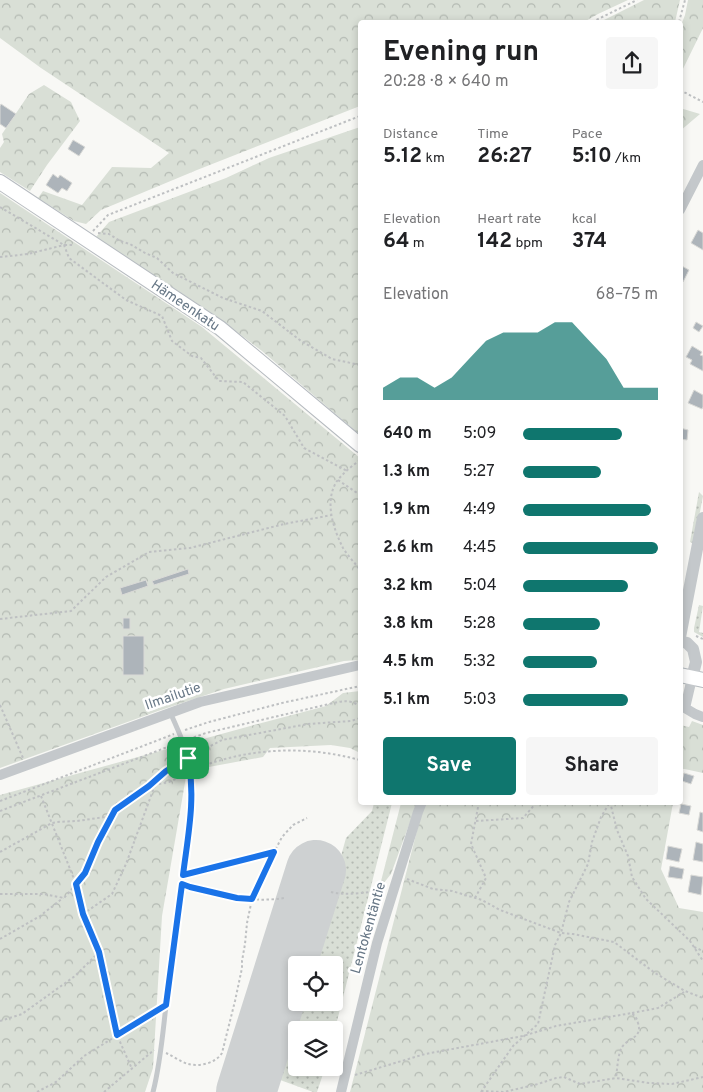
<!DOCTYPE html>
<meta charset="utf-8">
<style>
body{margin:0;font-family:Overpass,sans-serif;background:#f6f6f6;color:#202124;height:100vh;display:flex;flex-direction:column;font-size:19px;white-space:nowrap}
*{box-sizing:border-box;margin:0}
p{font-size:16px;color:#757577}
.icon{flex:none;width:28px;height:28px;fill:none;stroke:currentColor;stroke-width:2;stroke-linecap:round;stroke-linejoin:round}
.map{position:relative;flex:1;overflow:hidden}
.drawer{position:absolute;left:358px;top:20px;width:325px;height:785px;display:flex;flex-direction:column;background:#fff;border-radius:5px;box-shadow:0 2px 8px #0003}
.drawer>*{flex:none}
.tools{position:absolute;left:288px;top:956px;display:grid;gap:10px}
.tools a{display:grid;place-items:center;width:55px;height:55px;border-radius:5px;background:#fff;box-shadow:0 2px 8px #0003;font-size:25px}
.pin{position:absolute;display:grid;place-items:center;width:42px;height:42px;color:#fff;margin:-21px;border-radius:10px;box-shadow:0 2px 8px #0006}
.round{display:grid;place-items:center;flex:none;width:52px;height:52px;border-radius:5px;background:#f6f6f6}
.head{display:flex;align-items:center;justify-content:space-between;height:85px;padding:0 25px}
h1{font-size:28px;font-weight:700;line-height:38px}
.metrics{display:grid;grid-template-columns:repeat(3,1fr);gap:8px;height:85px;padding:5px 25px}
.metrics div{display:grid;align-content:center}
.metrics b{font-size:21px;font-weight:700}
.metrics small{font-size:14px;font-weight:400}
.metrics p{font-size:14px}
.chart{height:140px;padding:10px 25px}
.chart p{display:flex;justify-content:space-between}
.chart svg{width:100%;height:90px;margin-top:5px;fill:#0f766e;opacity:.7}
.primary-button{display:flex;gap:10px;margin-top:auto;padding:10px 25px}
.primary-button a{flex:1;height:58px;border-radius:5px;background:#0f766e;color:#fff;font-size:20px;font-weight:700;line-height:58px;text-align:center}
.primary-button a+a{background:#f6f6f6;color:#202124}
ul{padding:0 25px;list-style:none;font-size:16px}
li{display:grid;grid-template-columns:80px 60px 1fr;align-items:center;height:38px}
li i{height:12px;border-radius:6px;background:#0f766e}
.map>svg:first-child{display:block}
.grass{fill:url(#grass-dots)}
.forest{fill:url(#forest-crowns)}
.lines{fill:none;stroke-linecap:round;stroke-linejoin:round}
.runway{stroke:#ced1d2;stroke-width:60}
.building{fill:#adb4ba;stroke:#dadad7}
.secondary-casing{stroke:#b6bbc0;stroke-width:16}
.path{stroke:#bec0c2;stroke-width:2;stroke-dasharray:2.5 2.5;stroke-linecap:butt}
.service{stroke:#c4c8cb;stroke-width:5}
.minor{stroke:#c4c8cb;stroke-width:10}
.tertiary{stroke:#c4c8cb;stroke-width:12}
.secondary{stroke:#fff;stroke-width:14}
.route-casing{stroke:#fff;stroke-width:10}
.route{stroke:#1a73e8;stroke-width:6}
.labels{text-anchor:middle;dominant-baseline:central;stroke-width:5;stroke-linejoin:round;paint-order:stroke}
.street-label{font-size:14px;fill:#677786;stroke:#fff}
</style>
<div class="map">
<svg width="703" height="1092" viewBox="0 0 703 1092">
<defs>
<pattern id="grass-dots" width="8" height="8" patternUnits="userSpaceOnUse" patternTransform="scale(1.25)"><rect width="8" height="8" fill="#d9dfd6"/><path d="M2 2h.1M6 6h.1" fill="none" stroke="#b4bab3" stroke-width="1.8" stroke-linecap="round"/></pattern>
<pattern id="forest-crowns" width="20" height="18" patternUnits="userSpaceOnUse" patternTransform="scale(1.25)"><rect width="20" height="18" fill="#d9dfd6"/><path d="M2 6a3 3 0 1 1 6 0M12 15a3 3 0 1 1 6 0" fill="none" stroke="#b4bab3"/></pattern>
</defs>
<rect width="100%" height="100%" fill="#f8f8f5"/>
<!-- grass -->
<path class="grass" d="M699 492 703 496 694 543H692L690 542Z
M699 605 703 606 699 632 703 633V637L694 632V628Z
M374 803H392L334 1033V1030H296V1068H325L317 1092H313L272 1077 296 1001V1002H334V965H308L331 892 346 838 372 811Z"/>
<!-- forest -->
<path class="forest" d="M0 0H628L598 14 584 22H360V106L197 170 101 210 86 224 74 221 38 198 43 191 82 205 112 167 151 168 169 153 41 68 0 38Z
M644 0H680L675 22H600Z
M688 0H703V28L680 75V28L685 15Z
M44 85 71 102 80 121 47 165 30 191 0 172V148L4 142 2 134 29 94Z
M680 108 700 114 680 131Z
M360 127V435L262 351 216 316 96 237 109 222 226 178 269 158Z
M0 193 202 327 360 458V660L344 661 224 689 158 711 0 768Z
M360 691V753L350 748 331 745 270 748 263 757 187 771 162 916 153 1068 145 1092H0V795L254 725 326 706 343 693Z
M692 721 703 725V773L680 768V725L689 727Z
M401 803H417L391 874 379 889Z
M426 803H673L661 869 679 908 703 912V1092H350L421 815Z"/>
<g class="lines">
<!-- runway -->
<path class="runway" d="M246 1092 316 870"/>
</g>
<!-- building -->
<path class="building" d="M1 104 16 114 6 128 0 124V106Z
M73 140 85 147 79 156 68 149Z
M53 174 58 178 60 175 72 183 67 191 62 188 58 193 46 185Z
M698 230 703 233V250L691 243Z
M680 265 689 270 683 282 680 280Z
M696 322 703 326 699 332 693 328Z
M692 346 702 352 700 355 703 356V371L690 364 692 360 686 357Z
M694 390 703 395V407L702 409 688 403Z
M680 428 688 430 687 440 680 439Z
M188 569 189 574 154 585 152 581Z
M146 580 148 586 122 595 120 588Z
M123 618H130V629H123Z
M123 636H144V675H123Z
M684 773 694 776 691 784 682 781Z
M681 804 691 806 689 815 679 813Z
M700 812 703 813V832L697 830Z
M696 842 703 844V862L693 860Z
M668 846 682 849 679 862 666 859Z
M670 866 684 869 682 879 668 877Z
M691 875 703 877 701 895 688 892Z"/>
<g class="lines">
<defs>
<path id="secondary" d="M0 182 220 328 360 445
M680 675 703 680"/>
</defs>
<!-- secondary casing -->
<use href="#secondary" class="secondary-casing"/>
<!-- path -->
<path class="path" d="M592 22 637 0
M679 22 685 0
M680 90 703 102
M0 207 64 245H73
M93 231 108 215 360 116
M98 233 109 234 120 241 130 244 145 253 157 258 173 273 223 298 262 311 301 341 332 359 360 365
M0 257 28 254 64 245 69 258 126 300 162 316 172 341 192 356 201 358 219 381 243 382 285 416 304 448 347 471
M360 460C352 466 343 473 337 481 324 501 333 528 343 548 348 556 355 563 360 570
M338 480 360 495
M0 619 71 611 106 577 149 552 190 548 284 524 332 515
M696 636 703 639
M0 705 23 758
M185 730 209 722 282 703 360 686
M189 739 206 733 329 704C343 701 348 699 360 706
M193 755 222 740 308 724 351 721 360 718
M196 770C205 764 215 762 225 759 270 747 315 748 360 760
M149 786 169 782 185 775
M0 801 174 734
M610 802 617 830 628 856 632 877 646 899 690 941 703 961
M0 811 178 743
M114 813 99 841 85 873 76 884 83 914 99 952 117 1035 132 1069
M476 821 523 818 537 802
M0 852 52 823 57 822 77 821 105 817 149 786 166 771 182 761
M191 872 273 853
M407 879 433 889 452 891 482 900 500 910 561 933 573 934 614 942 655 973 685 991 703 998
M188 886C217 896 253 903 284 898
M331 892C345 896 370 892 385 890
M0 894H44L64 898 76 884 41 796
M475 898 486 878 471 844 479 802
M83 914 112 894 126 864 155 785
M0 939 40 916 63 898
M694 947 703 951
M632 1013 658 1008 684 992
M0 1021 22 1014 75 976 99 952
M166 1053C173 1056 181 1062 188 1064 200 1067 216 1063 222 1053L235 1001 242 968V961L245 944 247 923 252 899 254 893 266 872 270 860 282 837 293 825 307 818
M355 1075 425 1054 523 1036 556 1026 632 1013C635 1017 637 1018 638 1023 643 1038 628 1038 622 1047 618 1053 617 1071 616 1078
M481 1091 504 1092 538 1084 556 1078 564 1077 580 1084 616 1078 649 1083 672 1084 703 1077
M37 1092 56 1082 84 1056 160 1009
M104 1092 154 1050
M481 1092 513 1046 538 1024 555 945 561 933 569 902 588 864 592 842 601 817 610 802"/>
<!-- service -->
<path class="service" d="M153 1092C161 1061 163 1029 167 997 176 934 184 871 192 808 192 798 193 789 192 780 190 756 180 734 170 712"/>
<!-- minor -->
<path class="minor" d="M680 210 703 165
M685 708 692 678
M685 708 695 714 703 717
M0 775 200 702 360 665
M341 1092 377 943 418 812 422 802"/>
<!-- tertiary -->
<path class="tertiary" d="M680 637 703 518
M680 641 687 643 693 649 696 662 692 678"/>
<!-- secondary -->
<use href="#secondary" class="secondary"/>
</g>
<g class="lines">
<defs>
<path id="route" d="M188 758C196 798 188 835 183 875L274 852 252 899 237 898 190 887 182 884 166 1005 117 1035 99 952 83 914 76 884 85 873 98 842 115 810 149 786 166 771Z"/>
</defs>
<!-- route casing -->
<use href="#route" class="route-casing"/>
<!-- route -->
<use href="#route" class="route"/>
</g>
<g class="labels">
<!-- street labels -->
<g class="street-label">
<text transform="translate(185 306) rotate(34)">Hämeenkatu</text>
<text transform="translate(173 697) rotate(-19)">Ilmailutie</text>
<text transform="translate(369 928) rotate(-74)">Lentokentäntie</text>
</g>
</g>
</svg>
<div class="tools">
<a><svg class="icon" aria-label="locate" viewBox="0 0 24 24"><circle cx="12" cy="12" r="6"/><path d="M12 2v4M12 18v4M2 12h4M18 12h4"/></svg></a>
<a><svg class="icon" aria-label="layers" viewBox="0 0 24 24"><path d="M12 4l9 5-9 5-9-5zM3 14l9 5 9-5"/></svg></a>
</div>
<div class="pin" style="left:188px;top:758px;background:#1e9e55"><svg class="icon" aria-label="arrive" viewBox="0 0 24 24"><path d="M6 21V4h12l-3 4 3 4H6"/></svg></div>
<section class="drawer">
<div class="head"><div><h1>Evening run</h1><p>20:28 · 8 × 640 m</p></div><a class="round"><svg class="icon" aria-label="share" viewBox="0 0 24 24"><path d="M12 15V3M7 8l5-5 5 5M5 13v7h14v-7"/></svg></a></div>
<div class="metrics">
<div><p>Distance</p><b>5.12<small> km</small></b></div>
<div><p>Time</p><b>26:27</b></div>
<div><p>Pace</p><b>5:10<small> /km</small></b></div>
</div>
<div class="metrics">
<div><p>Elevation</p><b>64<small> m</small></b></div>
<div><p>Heart rate</p><b>142<small> bpm</small></b></div>
<div><p>kcal</p><b>374</b></div>
</div>
<div class="chart"><p><span>Elevation</span>68–75 m</p>
<svg viewBox="0 0 160 44" preserveAspectRatio="none"><path d="M0 44V38L10 33L20 33L30 38L40 33L50 24L60 15L70 11L80 11L90 11L100 6L110 6L120 15L130 24L140 38L150 38L160 38V44z"/></svg>
</div>
<ul>
<li><b>640 m</b>5:09<i style="width:73%"></i></li>
<li><b>1.3 km</b>5:27<i style="width:58%"></i></li>
<li><b>1.9 km</b>4:49<i style="width:95%"></i></li>
<li><b>2.6 km</b>4:45<i style="width:100%"></i></li>
<li><b>3.2 km</b>5:04<i style="width:78%"></i></li>
<li><b>3.8 km</b>5:28<i style="width:57%"></i></li>
<li><b>4.5 km</b>5:32<i style="width:55%"></i></li>
<li><b>5.1 km</b>5:03<i style="width:78%"></i></li>
</ul>
<div class="primary-button"><a>Save</a><a>Share</a></div>
</section>
</div>
